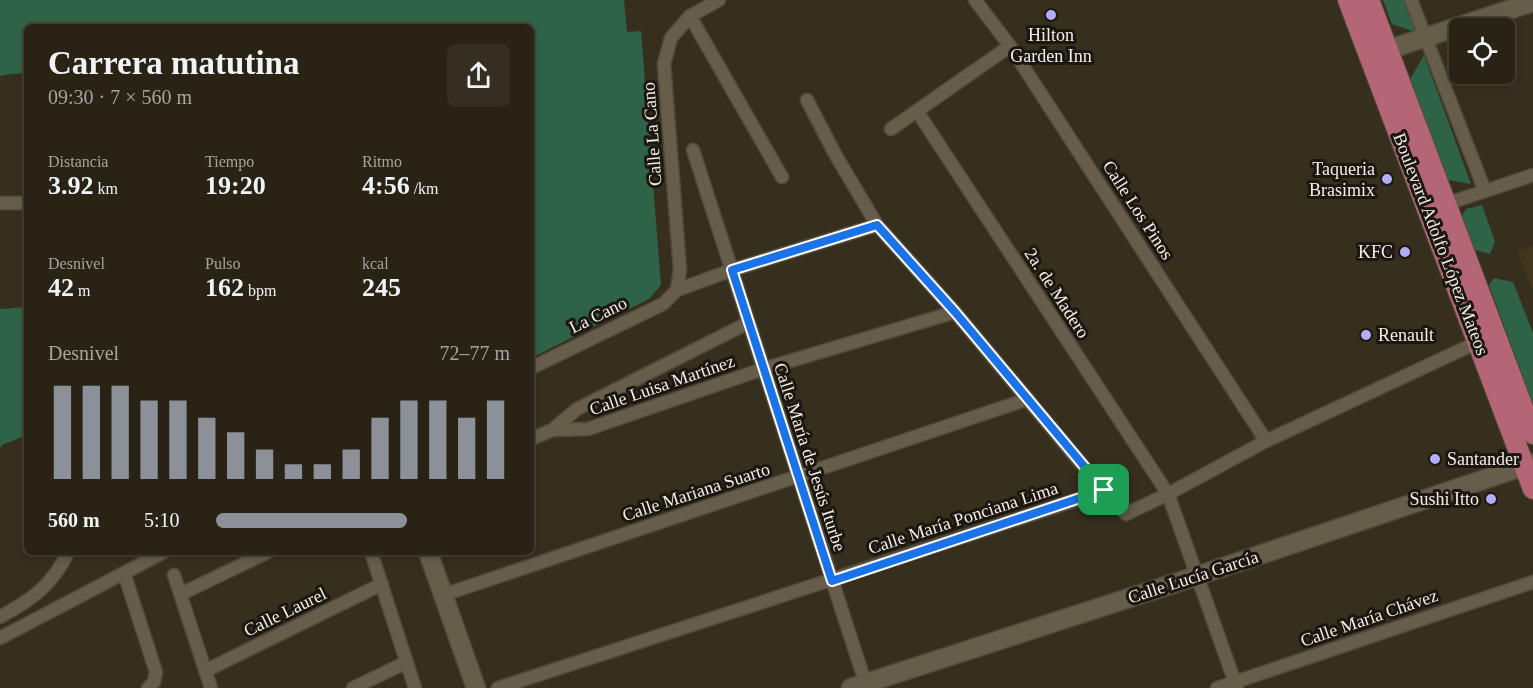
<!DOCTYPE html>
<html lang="es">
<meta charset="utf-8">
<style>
body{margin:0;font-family:"Times New Roman",serif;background:#352f23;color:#f1f3f6;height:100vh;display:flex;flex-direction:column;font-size:22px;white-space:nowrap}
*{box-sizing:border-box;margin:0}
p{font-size:20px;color:#a5a4a1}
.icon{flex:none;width:33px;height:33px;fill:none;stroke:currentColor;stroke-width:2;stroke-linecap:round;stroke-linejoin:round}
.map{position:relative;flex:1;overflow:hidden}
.sheet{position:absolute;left:24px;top:24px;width:510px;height:531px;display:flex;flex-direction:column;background:#292316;border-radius:9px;box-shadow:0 3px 9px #0003,0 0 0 2px #454035}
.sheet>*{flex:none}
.controls{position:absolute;left:1449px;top:18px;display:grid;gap:12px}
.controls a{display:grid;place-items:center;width:66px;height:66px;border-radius:9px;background:#292316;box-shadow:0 3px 9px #0003,0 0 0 2px #454035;font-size:30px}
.pin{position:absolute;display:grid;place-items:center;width:51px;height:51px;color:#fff;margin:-26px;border-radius:12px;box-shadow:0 3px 9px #0006}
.round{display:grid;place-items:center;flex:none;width:63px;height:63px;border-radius:9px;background:#352f23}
.overview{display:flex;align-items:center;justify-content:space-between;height:102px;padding:0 24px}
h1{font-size:33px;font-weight:700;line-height:45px}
.metrics{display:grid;grid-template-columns:repeat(3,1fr);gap:9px;height:102px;padding:6px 24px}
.metrics div{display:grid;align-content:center}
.metrics b{font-size:26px;font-weight:700}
.metrics small{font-size:16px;font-weight:400}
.metrics p{font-size:16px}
.chart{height:168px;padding:12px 24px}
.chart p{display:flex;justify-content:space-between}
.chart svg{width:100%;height:108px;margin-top:6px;stroke:#8c9099;stroke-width:6}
ul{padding:0 24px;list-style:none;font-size:20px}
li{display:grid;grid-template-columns:96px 72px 1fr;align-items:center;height:45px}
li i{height:15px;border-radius:8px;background:#8c9099}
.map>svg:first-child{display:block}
.built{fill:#42361f}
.green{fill:#2f6347}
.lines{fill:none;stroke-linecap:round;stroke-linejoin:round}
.street-casing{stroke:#524b3b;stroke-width:15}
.secondary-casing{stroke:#524b3b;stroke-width:21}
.primary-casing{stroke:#524b3b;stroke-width:22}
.street{stroke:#675d4b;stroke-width:12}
.secondary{stroke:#675d4b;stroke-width:18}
.primary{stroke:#b46676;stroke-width:20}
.route-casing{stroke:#fff;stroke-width:12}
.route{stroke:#1a73e8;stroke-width:8}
.poi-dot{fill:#b3adf9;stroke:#1b1710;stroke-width:2}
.labels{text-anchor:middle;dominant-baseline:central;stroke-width:6;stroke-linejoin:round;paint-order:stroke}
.poi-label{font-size:18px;fill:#f4eee4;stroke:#1b1710;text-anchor:end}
.street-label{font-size:18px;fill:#f4eee4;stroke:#1b1710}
</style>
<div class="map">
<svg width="1533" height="688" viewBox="0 0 1533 688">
<rect width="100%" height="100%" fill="#372f1e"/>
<!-- built -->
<path class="built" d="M1533 246V291L1517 251Z"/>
<!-- green -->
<path class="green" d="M0 0H624L627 32 641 31 661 285 649 299 531 358V27H27V73L10 74 0 76Z
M1383 0H1419L1428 26 1415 32 1392 24Z
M1424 55 1471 184 1448 180 1409 81Z
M1482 205 1495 242 1490 254 1474 250 1462 216 1466 209Z
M1494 278 1513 282 1533 333V404L1489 285Z
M27 307V435L2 445 0 448V309Z"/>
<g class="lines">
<defs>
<path id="street" d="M975 0 1010 46 1266 441
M1411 0 1485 191
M690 16 782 177
M807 100 835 154 877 225 955 312 1104 491 1126 514 1168 494 1266 441 1478 342
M917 111 1168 494 1237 688
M891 129 1010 46
M693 150 867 688
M0 203H27
M1446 204 1533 175
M677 290 680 270 664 64 671 38 690 16 719 0
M531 368 663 304 677 290 732 270 877 225
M552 430 588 429 763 369 955 312
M531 439 552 430 577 409 748 323
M371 552 415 688
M124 573 156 672 154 682 148 688
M174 575 211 688
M181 594 268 552
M443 595 1028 399
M0 617C31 600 53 585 68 552
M0 638 164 552
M205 671 382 584
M353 688 407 662
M498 688 1104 491
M1217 688 1533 582"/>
<path id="secondary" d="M1375 54 1533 2
M428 552 476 688
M851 688 1197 576 1533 463"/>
<path id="primary" d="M1348 0 1533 489
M1369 0 1533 434"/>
</defs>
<!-- street casing -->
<use href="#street" class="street-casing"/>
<!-- secondary casing -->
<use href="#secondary" class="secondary-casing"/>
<!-- primary casing -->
<use href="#primary" class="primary-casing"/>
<!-- street -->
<use href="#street" class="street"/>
<!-- secondary -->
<use href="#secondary" class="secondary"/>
<!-- primary -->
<use href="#primary" class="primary"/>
</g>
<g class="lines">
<defs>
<path id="route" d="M877 225 955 312 1104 490 832 581 732 270Z"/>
</defs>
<!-- route casing -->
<use href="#route" class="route-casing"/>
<!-- route -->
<use href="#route" class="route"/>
</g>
<!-- markers -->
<g class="poi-dot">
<circle cx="1051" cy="15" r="6"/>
<circle cx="1387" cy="179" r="6"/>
<circle cx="1405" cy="252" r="6"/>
<circle cx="1366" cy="335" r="6"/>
<circle cx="1435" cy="459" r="6"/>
<circle cx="1491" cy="499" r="6"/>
</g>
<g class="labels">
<!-- poi labels -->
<g class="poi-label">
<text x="1051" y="35" text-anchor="middle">Hilton<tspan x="1051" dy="21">Garden Inn</tspan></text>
<text x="1375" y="169">Taqueria<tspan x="1375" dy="21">Brasimix</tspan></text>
<text x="1393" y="252">KFC</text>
<text x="1378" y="335" text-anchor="start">Renault</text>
<text x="1447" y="459" text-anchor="start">Santander</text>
<text x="1479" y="499">Sushi Itto</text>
</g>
<!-- street labels -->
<g class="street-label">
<text transform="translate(652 134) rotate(-94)">Calle La Cano</text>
<text transform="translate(1138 210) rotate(57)">Calle Los Pinos</text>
<text transform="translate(1441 244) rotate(69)">Boulevard Adolfo López Mateos</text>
<text transform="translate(1057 293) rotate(57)">2a. de Madero</text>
<text transform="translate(598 315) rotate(-26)">La Cano</text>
<text transform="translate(662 385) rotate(-19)">Calle Luisa Martínez</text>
<text transform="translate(810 457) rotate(72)">Calle María de Jesús Iturbe</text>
<text transform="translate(696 492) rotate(-18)">Calle Mariana Suarto</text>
<text transform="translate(963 518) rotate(-18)">Calle María Ponciana Lima</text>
<text transform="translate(1193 577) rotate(-18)">Calle Lucía García</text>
<text transform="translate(285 612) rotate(-26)">Calle Laurel</text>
<text transform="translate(1369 618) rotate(-19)">Calle María Chávez</text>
</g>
</g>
</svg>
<div class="controls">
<a><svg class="icon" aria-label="locate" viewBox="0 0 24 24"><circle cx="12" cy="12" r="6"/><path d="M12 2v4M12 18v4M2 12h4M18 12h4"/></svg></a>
</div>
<div class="pin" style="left:1104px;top:490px;background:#1e9e55"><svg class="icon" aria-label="arrive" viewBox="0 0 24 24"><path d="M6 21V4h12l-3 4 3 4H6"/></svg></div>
<section class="sheet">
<div class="overview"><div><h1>Carrera matutina</h1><p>09:30 · 7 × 560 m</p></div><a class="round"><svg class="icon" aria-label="share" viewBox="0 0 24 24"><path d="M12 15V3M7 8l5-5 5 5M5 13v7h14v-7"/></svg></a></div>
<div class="metrics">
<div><p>Distancia</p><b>3.92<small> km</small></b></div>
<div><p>Tiempo</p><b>19:20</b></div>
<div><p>Ritmo</p><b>4:56<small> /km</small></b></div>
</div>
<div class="metrics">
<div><p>Desnivel</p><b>42<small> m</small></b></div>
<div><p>Pulso</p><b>162<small> bpm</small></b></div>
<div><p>kcal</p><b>245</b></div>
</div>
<div class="chart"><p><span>Desnivel</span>72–77 m</p>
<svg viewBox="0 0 160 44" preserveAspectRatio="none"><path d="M5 44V6M15 44V6M25 44V6M35 44V12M45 44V12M55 44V19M65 44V25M75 44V32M85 44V38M95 44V38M105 44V32M115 44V19M125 44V12M135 44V12M145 44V19M155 44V12"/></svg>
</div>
<ul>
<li><b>560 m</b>5:10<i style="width:65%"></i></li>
</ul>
</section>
</div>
